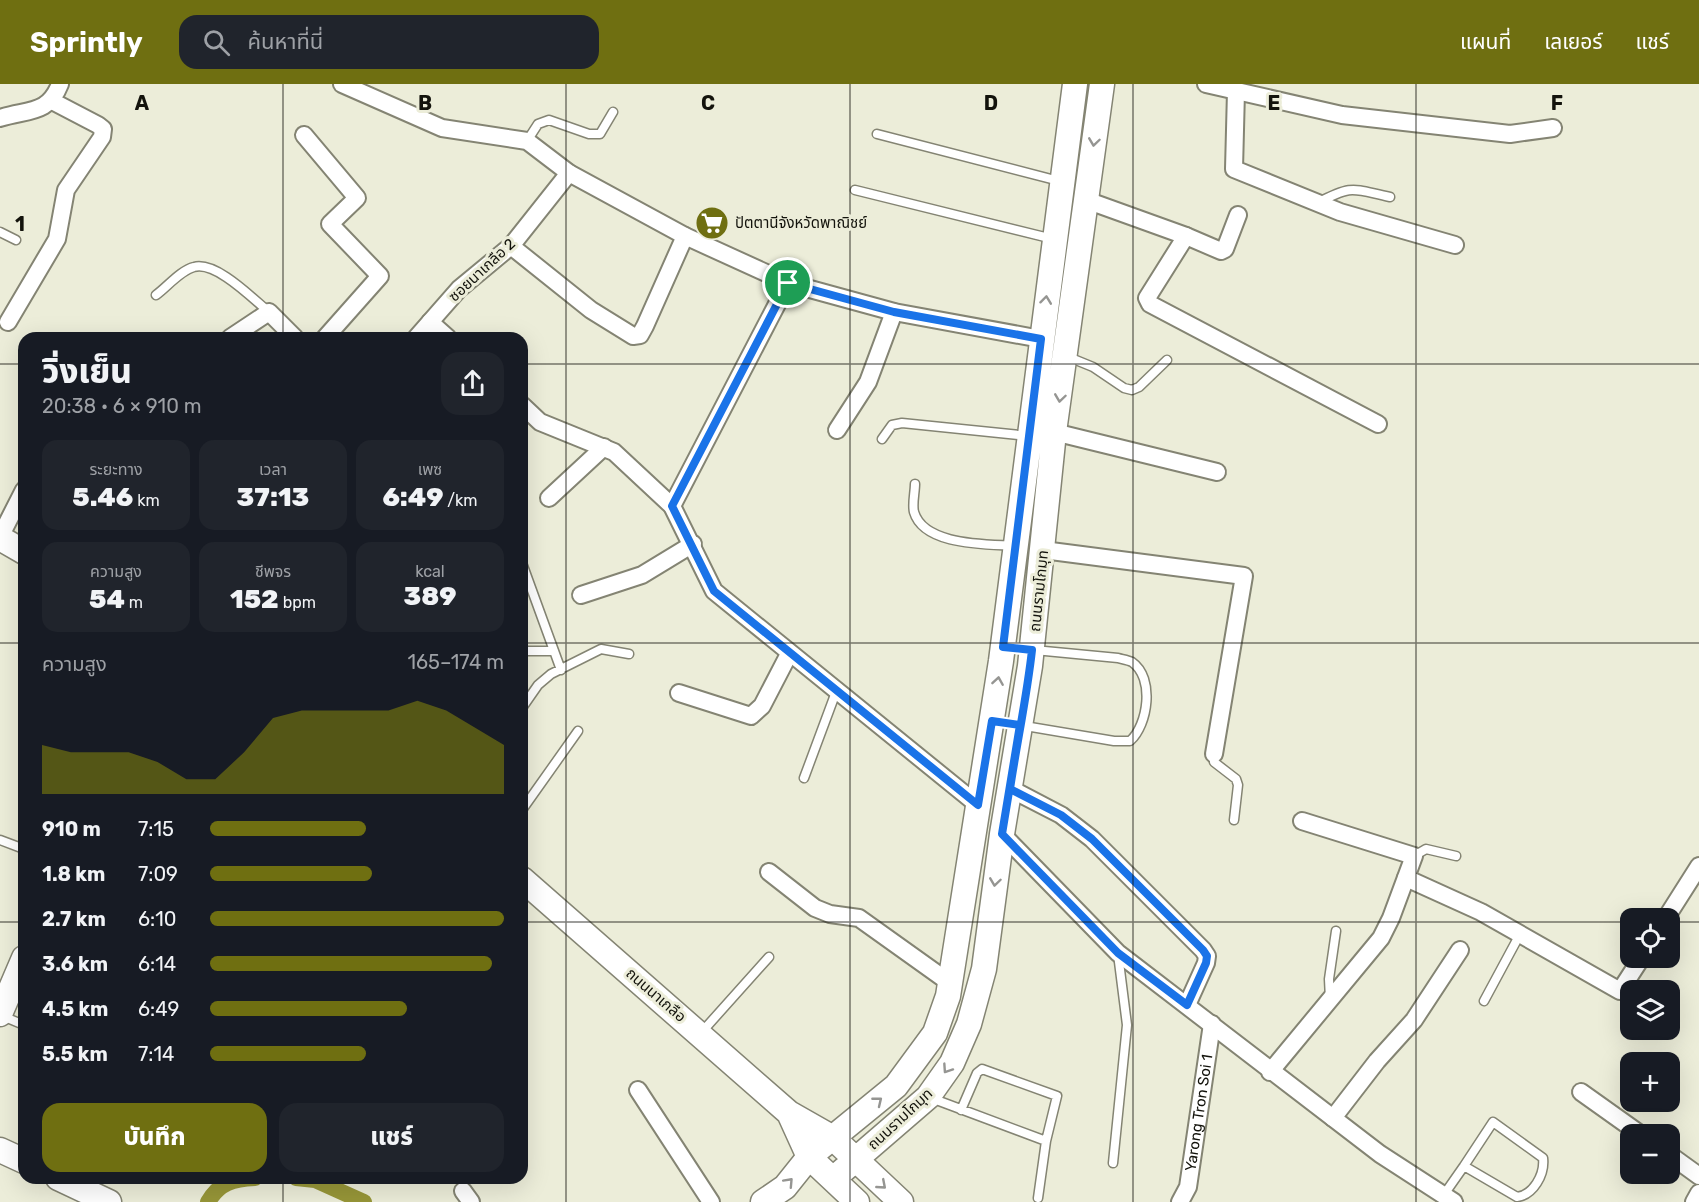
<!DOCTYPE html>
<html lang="th">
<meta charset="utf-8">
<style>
body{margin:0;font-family:Rubik,"Noto Sans Thai",sans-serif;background:#20242c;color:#f1f3f6;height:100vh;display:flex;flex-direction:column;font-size:22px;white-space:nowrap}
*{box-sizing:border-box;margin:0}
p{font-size:20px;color:#9ea1a6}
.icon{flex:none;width:33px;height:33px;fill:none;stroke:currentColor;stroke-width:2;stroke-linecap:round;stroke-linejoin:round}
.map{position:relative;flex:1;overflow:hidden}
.panel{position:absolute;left:18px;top:248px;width:510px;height:852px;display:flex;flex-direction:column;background:#171b24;border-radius:18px;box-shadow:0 6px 24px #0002}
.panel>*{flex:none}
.controls{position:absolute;left:1620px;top:824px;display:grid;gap:12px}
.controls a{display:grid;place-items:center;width:60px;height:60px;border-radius:12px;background:#171b24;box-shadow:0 6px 24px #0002;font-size:30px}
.pin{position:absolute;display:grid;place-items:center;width:51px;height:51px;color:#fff;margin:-26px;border:3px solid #fff;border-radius:50%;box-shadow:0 2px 6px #0007}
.round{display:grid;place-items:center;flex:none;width:63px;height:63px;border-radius:18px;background:#20242c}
.headline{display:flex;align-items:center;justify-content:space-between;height:102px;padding:0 24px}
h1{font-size:33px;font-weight:800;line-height:45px}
.stats{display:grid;grid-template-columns:repeat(3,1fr);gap:9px;height:102px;padding:6px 24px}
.stats div{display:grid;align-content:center;border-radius:15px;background:#20242c;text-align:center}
.stats b{font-size:26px;font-weight:800}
.stats small{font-size:16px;font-weight:400}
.stats p{font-size:16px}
.chart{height:168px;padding:12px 24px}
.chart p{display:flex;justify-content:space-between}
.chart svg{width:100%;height:108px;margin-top:6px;fill:#6f6f11;opacity:.7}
.action{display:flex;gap:12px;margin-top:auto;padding:12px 24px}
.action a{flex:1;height:69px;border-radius:18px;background:#6f6f11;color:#fff;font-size:24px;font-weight:800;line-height:69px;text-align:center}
.action a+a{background:#20242c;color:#f1f3f6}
ul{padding:0 24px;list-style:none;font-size:20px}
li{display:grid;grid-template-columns:96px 72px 1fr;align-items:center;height:45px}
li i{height:15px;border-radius:8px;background:#6f6f11}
header{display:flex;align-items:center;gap:36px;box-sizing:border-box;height:84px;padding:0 30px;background:#6f6f11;color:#fff}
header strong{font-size:28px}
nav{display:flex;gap:33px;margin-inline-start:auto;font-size:21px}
.search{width:420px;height:54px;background:#20242c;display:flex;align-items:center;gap:15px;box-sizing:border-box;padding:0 21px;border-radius:18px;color:#9ea1a6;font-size:22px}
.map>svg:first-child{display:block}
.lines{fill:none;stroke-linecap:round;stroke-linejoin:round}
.canal{stroke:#979638;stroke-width:16}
.lane-casing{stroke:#848473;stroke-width:11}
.street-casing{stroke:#848473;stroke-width:20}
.secondary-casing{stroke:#848473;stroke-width:27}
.lane{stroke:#fff;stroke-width:8}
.street{stroke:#fff;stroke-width:16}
.secondary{stroke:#fff;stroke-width:24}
.oneway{stroke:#959592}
.route-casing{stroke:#fff;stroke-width:12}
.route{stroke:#1a73e8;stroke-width:8}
.grid{fill:none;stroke:#13130c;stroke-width:1.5;stroke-opacity:0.55}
.labels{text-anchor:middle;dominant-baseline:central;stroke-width:6;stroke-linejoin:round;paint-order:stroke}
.poi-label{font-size:15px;fill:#13130c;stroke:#ecedd9;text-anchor:start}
.street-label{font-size:15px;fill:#13130c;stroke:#ecedd9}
.grid-label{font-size:20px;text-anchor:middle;font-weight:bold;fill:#13130c;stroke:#ecedd9;stroke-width:6;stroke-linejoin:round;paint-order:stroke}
</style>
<header>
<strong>Sprintly</strong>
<div class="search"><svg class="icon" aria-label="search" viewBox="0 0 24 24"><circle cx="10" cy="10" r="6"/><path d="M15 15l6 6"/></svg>ค้นหาที่นี่</div>
<nav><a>แผนที่</a><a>เลเยอร์</a><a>แชร์</a></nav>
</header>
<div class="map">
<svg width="1699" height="1118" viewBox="0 0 1699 1118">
<rect width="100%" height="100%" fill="#ecedd9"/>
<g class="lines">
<!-- canal -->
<path class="canal" d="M296 1094 315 1096 364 1118
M208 1118C219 1099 233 1095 255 1094"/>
<defs>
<path id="lane" d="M877 50 1059 97
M527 57 538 40 549 36 589 50H600L613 28
M855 106 1053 155
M1317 119C1354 100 1352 105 1390 113
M0 148 16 156
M156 211C167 203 181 186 194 183 216 177 252 214 269 228
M1066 272 1093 283 1124 304 1132 306 1139 303 1167 276
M882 355 892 341 902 339 1029 352
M915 400C915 408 912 420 914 428 924 462 987 460 1015 462
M522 479 561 586
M522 567H554
M522 624 538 601 551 590 601 565 629 570
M995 637 1114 657H1130C1148 641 1155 594 1132 578 1128 576 1121 575 1118 574L1004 563
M1214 670V678L1236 695 1238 701 1234 736
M804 694 836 608
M522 726 578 647
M0 756 24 765
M1414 772 1426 765 1456 772
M1330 915 1329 895 1336 847
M1484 917 1519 852
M0 931 24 941
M700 950 769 873
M931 1014 1046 1057
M961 1026 977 989 982 985 1057 1012 1046 1057 1038 1114
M1113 1079 1127 941 1118 870
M1443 1112 1464 1082 1517 1113C1533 1111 1545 1091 1543 1074L1493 1038 1464 1082"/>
<g id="street">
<path d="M342 0 442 44 527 57 569 89 685 152 788 199 894 228 1041 255"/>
<path d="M1206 0 1342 31 1510 50 1553 44"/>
<path d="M1236 7 1234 85 1340 128 1455 161"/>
<path d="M0 34C28 25 48 31 60 0"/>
<path d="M304 51 357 114 330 140 380 192 325 254"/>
<path d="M1086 116 1186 152 1147 214 1150 220 1378 340"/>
<path d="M1186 152 1221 167 1225 165 1238 131"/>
<path d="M511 162 591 226 633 252 640 251 645 242 685 152"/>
<path d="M8 238 57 155 66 106 102 53 103 45 98 41 52 17"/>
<path d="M430 238 448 254"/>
<path d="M230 254 269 228 295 254"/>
<path d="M416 254 459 205 511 162 569 89"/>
<path d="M522 321 540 338 614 368 672 422 714 507 978 721"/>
<path d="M837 346 868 298 894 228"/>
<path d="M1054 348 1217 388"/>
<path d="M549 414 604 363"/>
<path d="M672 422 788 199"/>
<path d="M0 453 24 406"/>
<path d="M1043 466 1244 492 1214 670"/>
<path d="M581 511 642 491 693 460"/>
<path d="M679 609 751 632 762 622 789 570"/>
<path d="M1009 704 1061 731 1092 755 1203 866 1207 872 1206 879 1187 921"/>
<path d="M1002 750 1118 869 1380 1070 1454 1118"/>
<path d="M769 788 815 824 830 830 859 834 950 899"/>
<path d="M1406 794 1481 828 1620 907 1642 873"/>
<path d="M1666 834 1699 782"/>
<path d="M1270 988 1381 854 1391 834 1414 772 1302 737"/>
<path d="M638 1006 711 1118"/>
<path d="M1581 1008 1640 1050"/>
<path d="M1333 1034 1377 977 1414 936 1460 866"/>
<path d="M1670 1071 1699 1092"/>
<path d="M463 1107 471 1118"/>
<path id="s1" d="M1180 1118 1188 1103 1212 940"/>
<path d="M1694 1118 1699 1109"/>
</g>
<path id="secondary" d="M0 454 24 468
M522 795 789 1029 833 1054 901 1118
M0 930 24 874
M789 1029 809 1073 857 1118
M0 1066 24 1077
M58 1094 109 1118
M833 1095 928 1013 952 979 969 940 984 885 1002 750 1030 582 1054 348 1102 0
M763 1118 785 1103 809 1073 896 1002 935 949 948 912 1001 577 1075 0"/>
</defs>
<!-- lane casing -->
<use href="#lane" class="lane-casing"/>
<!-- street casing -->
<use href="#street" class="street-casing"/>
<!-- secondary casing -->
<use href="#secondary" class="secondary-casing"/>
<!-- lane -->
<use href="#lane" class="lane"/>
<!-- street -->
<use href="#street" class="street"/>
<!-- secondary -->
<use href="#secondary" class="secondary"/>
</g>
<!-- one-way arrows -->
<defs><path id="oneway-chevron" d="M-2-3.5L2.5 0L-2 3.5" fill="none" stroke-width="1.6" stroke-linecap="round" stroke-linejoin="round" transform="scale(1.5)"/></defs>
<g class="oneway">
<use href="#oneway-chevron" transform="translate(1094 58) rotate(98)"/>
<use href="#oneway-chevron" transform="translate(1046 216) rotate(-83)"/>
<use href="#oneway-chevron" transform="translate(1060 314) rotate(98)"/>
<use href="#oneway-chevron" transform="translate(998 597) rotate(-81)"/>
<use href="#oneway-chevron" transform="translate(995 798) rotate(98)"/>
<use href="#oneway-chevron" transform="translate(947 985) rotate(124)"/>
<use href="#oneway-chevron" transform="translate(878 1017) rotate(-39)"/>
<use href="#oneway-chevron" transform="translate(789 1098) rotate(-47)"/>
<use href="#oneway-chevron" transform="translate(882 1101) rotate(41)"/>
</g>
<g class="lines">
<defs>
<path id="route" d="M788 199 672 422 714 507 978 721 992 637 1020 641 1002 750 1118 869 1187 921 1206 879 1207 872 1203 866 1092 755 1061 731 1010 705C1017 658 1027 612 1032 566L1003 563 1041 255 894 228 788 199"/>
</defs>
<!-- route casing -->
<use href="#route" class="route-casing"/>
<!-- route -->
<use href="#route" class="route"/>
</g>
<!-- grid -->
<path class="grid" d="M283 0V254M566 0V1118M850 0V1118M1133 0V1118M1416 0V1118M0 280H24M522 280H1699M0 559H24M522 559H1699M0 838H24M522 838H1630M1670 838H1699M283 1094V1118"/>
<!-- icons -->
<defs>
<symbol id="supermarket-disc" viewBox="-11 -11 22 22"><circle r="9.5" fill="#6f6f11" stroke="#ecedd9"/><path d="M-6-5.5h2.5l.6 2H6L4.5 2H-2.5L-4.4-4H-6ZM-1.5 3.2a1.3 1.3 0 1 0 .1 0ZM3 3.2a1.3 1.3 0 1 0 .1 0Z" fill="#fff"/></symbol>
</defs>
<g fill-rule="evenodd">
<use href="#supermarket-disc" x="693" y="120" width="38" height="38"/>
</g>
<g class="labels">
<!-- poi labels -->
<g class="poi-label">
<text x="735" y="139">ปัตตานีจังหวัดพาณิชย์</text>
</g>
<!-- street labels -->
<g class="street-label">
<text transform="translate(482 186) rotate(-43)">ซอยนาเกลือ 2</text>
<text transform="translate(1039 507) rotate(-84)">ถนนรามโกมุท</text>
<text transform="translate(656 911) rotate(41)">ถนนนาเกลือ</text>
<text stroke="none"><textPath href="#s1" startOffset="92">Yarong Tron Soi 1</textPath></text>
<text transform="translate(900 1035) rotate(-43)">ถนนรามโกมุท</text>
</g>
</g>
<g class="grid-label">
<text x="142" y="26">A</text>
<text x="425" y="26">B</text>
<text x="708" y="26">C</text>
<text x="991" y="26">D</text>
<text x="1274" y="26">E</text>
<text x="1557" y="26">F</text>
<text x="20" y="147">1</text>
</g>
</svg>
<div class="controls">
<a><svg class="icon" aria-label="locate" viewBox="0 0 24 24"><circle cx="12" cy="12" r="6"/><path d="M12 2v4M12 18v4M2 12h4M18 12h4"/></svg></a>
<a><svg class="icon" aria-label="layers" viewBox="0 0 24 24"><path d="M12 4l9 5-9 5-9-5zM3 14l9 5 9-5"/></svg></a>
<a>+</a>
<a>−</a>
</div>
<div class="pin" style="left:788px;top:199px;background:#1e9e55"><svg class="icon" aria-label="arrive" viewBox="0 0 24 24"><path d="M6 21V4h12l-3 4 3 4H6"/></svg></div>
<section class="panel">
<div class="headline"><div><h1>วิ่งเย็น</h1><p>20:38 · 6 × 910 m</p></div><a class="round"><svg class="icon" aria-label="share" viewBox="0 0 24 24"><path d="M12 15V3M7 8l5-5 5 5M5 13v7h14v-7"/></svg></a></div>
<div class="stats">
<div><p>ระยะทาง</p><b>5.46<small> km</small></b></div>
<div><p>เวลา</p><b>37:13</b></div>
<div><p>เพซ</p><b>6:49<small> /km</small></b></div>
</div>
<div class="stats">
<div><p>ความสูง</p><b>54<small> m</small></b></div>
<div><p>ชีพจร</p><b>152<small> bpm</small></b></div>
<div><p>kcal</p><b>389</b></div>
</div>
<div class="chart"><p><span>ความสูง</span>165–174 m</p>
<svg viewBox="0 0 160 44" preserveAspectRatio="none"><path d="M0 44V24L10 27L20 27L30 27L40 31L50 38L60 38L70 27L80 13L90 10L100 10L110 10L120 10L130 6L140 10L150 17L160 24V44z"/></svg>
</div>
<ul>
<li><b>910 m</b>7:15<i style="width:53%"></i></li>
<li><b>1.8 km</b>7:09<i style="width:55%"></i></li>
<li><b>2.7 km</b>6:10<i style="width:100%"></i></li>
<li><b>3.6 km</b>6:14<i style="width:96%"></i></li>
<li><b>4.5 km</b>6:49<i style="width:67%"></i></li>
<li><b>5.5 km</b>7:14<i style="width:53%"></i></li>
</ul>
<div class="action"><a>บันทึก</a><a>แชร์</a></div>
</section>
</div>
